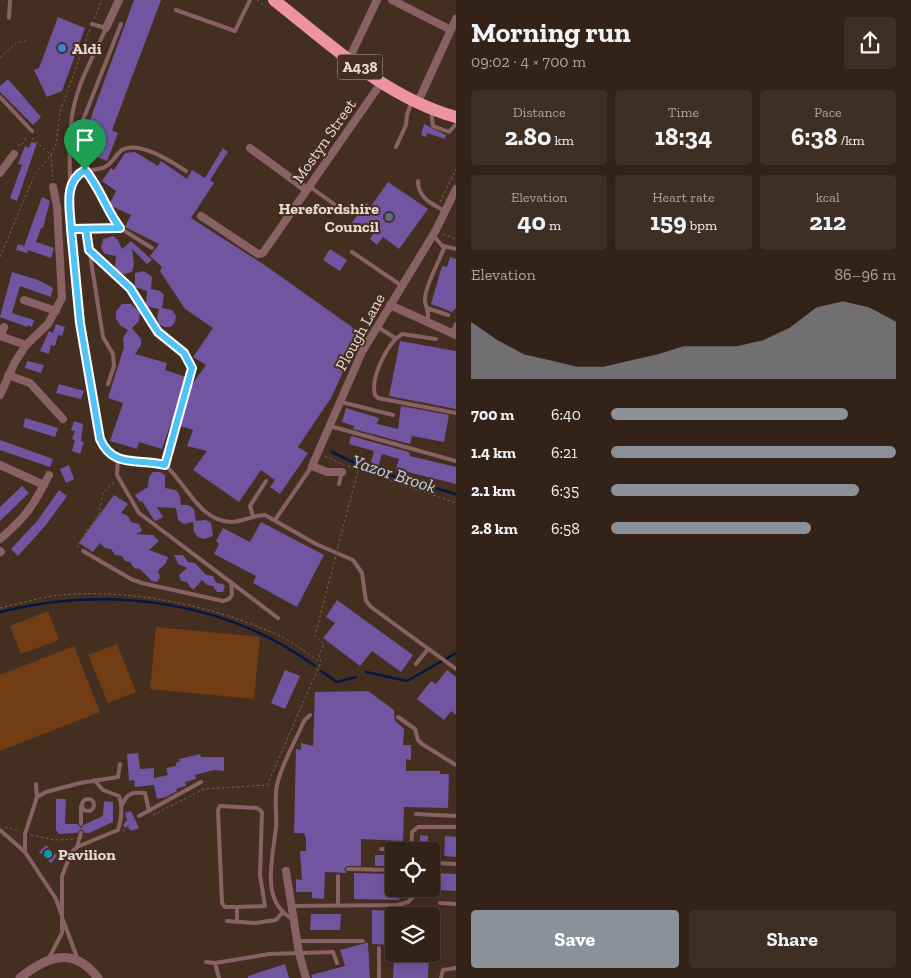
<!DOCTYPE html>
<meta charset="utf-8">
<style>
body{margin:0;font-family:"Zilla Slab",serif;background:#3e2f25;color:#f1f3f6;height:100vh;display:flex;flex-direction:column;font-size:19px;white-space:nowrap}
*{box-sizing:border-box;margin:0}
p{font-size:16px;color:#a9a4a2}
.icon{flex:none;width:28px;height:28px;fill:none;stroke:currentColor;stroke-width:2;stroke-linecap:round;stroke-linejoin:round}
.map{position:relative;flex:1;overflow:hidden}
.panel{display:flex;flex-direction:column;background:#332218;width:455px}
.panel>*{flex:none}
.tools{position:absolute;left:385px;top:842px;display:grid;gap:10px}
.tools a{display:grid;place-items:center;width:55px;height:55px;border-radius:5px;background:#332218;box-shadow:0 2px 12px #0003,0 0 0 1px #4e3f37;font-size:25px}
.pin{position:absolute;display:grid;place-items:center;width:42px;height:42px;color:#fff;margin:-51px -21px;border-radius:50% 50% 50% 0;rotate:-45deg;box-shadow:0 0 5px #0007}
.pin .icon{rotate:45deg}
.round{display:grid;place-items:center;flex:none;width:52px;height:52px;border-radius:5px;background:#3e2f25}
.summary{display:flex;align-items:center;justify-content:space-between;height:85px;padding:0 15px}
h1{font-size:28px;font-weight:800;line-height:38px}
.stats{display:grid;grid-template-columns:repeat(3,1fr);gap:8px;height:85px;padding:5px 15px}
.stats div{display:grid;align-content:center;border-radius:5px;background:#3e2f25;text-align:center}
.stats b{font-size:25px;font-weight:800}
.stats small{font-size:14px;font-weight:400}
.stats p{font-size:14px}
.chart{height:140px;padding:10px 15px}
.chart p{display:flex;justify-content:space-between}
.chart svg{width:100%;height:90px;margin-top:5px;fill:#8c9099;opacity:.7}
.button{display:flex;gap:10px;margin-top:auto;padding:10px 15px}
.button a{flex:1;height:58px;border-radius:5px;background:#8c9099;color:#fff;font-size:20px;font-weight:800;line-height:58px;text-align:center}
.button a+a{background:#3e2f25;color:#f1f3f6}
ul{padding:0 15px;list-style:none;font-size:16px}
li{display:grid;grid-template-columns:80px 60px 1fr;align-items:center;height:38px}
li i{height:12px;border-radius:6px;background:#8c9099}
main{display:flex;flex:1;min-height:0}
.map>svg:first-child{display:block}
.green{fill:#723c14}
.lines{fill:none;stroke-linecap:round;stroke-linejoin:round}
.stream{stroke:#001847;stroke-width:2.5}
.building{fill:#7155a0}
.path{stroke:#786458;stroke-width:1;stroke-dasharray:2.5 2.5;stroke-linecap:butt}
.service{stroke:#896165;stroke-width:4}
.minor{stroke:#896165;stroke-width:8}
.tertiary{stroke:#896165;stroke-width:9}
.trunk{stroke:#ee949f;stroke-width:12}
.path-bridge{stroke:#786458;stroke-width:1;stroke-dasharray:2.5 2.5;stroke-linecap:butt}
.route-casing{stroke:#fff;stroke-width:10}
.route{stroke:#4fc3f7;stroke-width:6}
.shop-dot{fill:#3f7fe0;stroke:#442e20;stroke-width:2}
.service-dot{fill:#5c6f8a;stroke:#442e20;stroke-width:2}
.culture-dot{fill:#0f9aa8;stroke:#442e20;stroke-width:2}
.labels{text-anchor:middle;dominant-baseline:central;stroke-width:4;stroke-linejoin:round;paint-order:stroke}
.shield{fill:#442e20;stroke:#b8a79d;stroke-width:1}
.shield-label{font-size:15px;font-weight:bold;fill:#eadbd3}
.poi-label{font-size:16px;font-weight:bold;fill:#eadbd3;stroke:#442e20;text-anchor:start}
.street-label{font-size:16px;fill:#eadbd3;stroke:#442e20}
.water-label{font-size:18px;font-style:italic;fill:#bbd4fa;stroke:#442e20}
</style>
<main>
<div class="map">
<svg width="456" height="978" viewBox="0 0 456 978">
<rect width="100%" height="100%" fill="#442e20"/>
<!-- green -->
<path class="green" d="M48 611 59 640 21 654 10 626Z
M156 627 260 637 254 699 150 689Z
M117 644 136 692 108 703 88 655Z
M74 646 100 712 0 751V675Z"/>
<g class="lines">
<!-- stream -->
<path class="stream" d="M332 452 363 467 456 494
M0 612C107 585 225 600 315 666
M321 671 337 682 356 677
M366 672 407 681 456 653"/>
</g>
<!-- building -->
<path class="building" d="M134 0H161L112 130 118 133 107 161 79 150Z
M58 17 85 28 62 91 47 97 34 70 39 68Z
M8 79 41 117 33 125 0 92V86Z
M424 124 446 135 445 139 427 133 426 137 421 135Z
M31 142 37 143 17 201 10 198 22 165 18 164 25 146 29 148Z
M223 148 228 152 210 180 214 183 191 218 266 266 359 332 350 344 355 346 331 398 298 447 308 453 280 494 270 487 275 480 261 470 239 502 193 470 207 451 187 446 193 430 180 426 191 386 206 365 193 357 213 328 185 309 160 271 162 267 150 256 159 244 125 227 131 215 109 205 116 191 102 181 111 168 114 170 125 153 135 152 158 166 161 161 187 179 192 170 205 178Z
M388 182 428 209 399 249 383 237 377 245 370 239 375 231 366 225 362 232 351 224 366 203 371 206Z
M42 197 50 201 43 228H41L36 242 54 248 51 258 28 250 27 253 16 250 18 244 24 246Z
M113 236 118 240 122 249 131 241 152 260 147 264 132 249 134 265 132 272 125 274 119 273 115 267 116 256 105 254 101 248 103 239Z
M330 249 347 260 340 271 323 260Z
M450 257 456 259V308L452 312 431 304 442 266 447 267Z
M144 271 152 277 151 289 160 291 164 295 162 308 172 310 176 316 175 322 171 327H164L159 324 157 317 159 309 149 307 146 304 147 291 135 287V273Z
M12 272 38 280 53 288 51 297 20 286 12 313 34 320 32 327 28 325 27 327 0 317Z
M122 304H131L140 312 139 321 132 328 141 339V345L135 354 167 363 165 370 186 377 173 424 171 423 162 449 139 442 137 449 110 441 123 403 108 398 124 347 123 338 128 330 121 326 116 319V311Z
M56 324 65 327 62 336 58 335 55 346 51 345 49 354 40 351 49 331 53 333Z
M400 341 456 351V409L389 396Z
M27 361 44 365 41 373 25 368Z
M59 384 84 391 81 399 56 393Z
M401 406 449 415 444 442 412 436 410 444 353 429 354 426 342 422 346 408 379 418 377 424 398 429Z
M25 418 58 428 55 437 23 427Z
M74 421 83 424 81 441 84 442 80 454 72 451 75 440 72 439 75 431 71 430Z
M351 436 409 452 410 456 456 467V484L396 469 399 459 382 454 378 468 370 466 374 451 349 444Z
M0 440 53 459 50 467 0 450Z
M69 465 74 479 66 483 60 469Z
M153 472H160L165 475V488L176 490 180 496 181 505H188L194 509 196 521 206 520 211 523 213 536 204 539 198 537 194 532 193 522 184 524 178 520 176 508 157 507 163 517 156 521 154 520 142 501 140 502 135 495 148 487 149 477Z
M22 486 29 493 0 521V507Z
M59 490 67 496 46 525 18 556 11 549 38 520Z
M114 495 128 504 121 513 128 516 131 522 139 524 142 531 136 534 153 535 159 541 149 550 168 557 166 563 158 571 160 577 157 582 152 581 140 569 134 568 130 562 125 561 122 556 115 555 111 549 105 548 100 543 93 552 79 543Z
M261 522 324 555 297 607 253 583 256 576 214 554 219 544 216 541 223 528 250 542Z
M174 555H183L188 562 195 563 206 575 213 576 216 583 223 584 225 586 223 592H217L213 586 207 585 202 580 194 589 191 588 187 582 181 581 179 575 187 568 178 564Z
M337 600 413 655 401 672 372 651 360 666 323 638 335 623 326 617Z
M285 670 300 676 285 709 271 703Z
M447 670 456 677V715L451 711 444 720 417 699 431 681 436 684Z
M368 691 394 710 395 721 404 729 403 745H411V760L406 759V771H440V774H449L448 808 404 807 403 841 361 839V866H347L344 869 347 873 325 872 324 899 312 898V892H296V879L302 880 300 851H306V838L304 833H294L296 749 301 750V743L313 746 315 692Z
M138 753 140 769 154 768V778L168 775 166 768 176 766V763L180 761 179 759 200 754 201 757H224V771L214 770 195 775 196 779 185 782 186 786 176 789 177 791 166 797 157 799 154 785 135 787 134 780 129 781 127 754Z
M56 799H66L65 824H77L81 828 85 824 103 816 104 801 113 802V822L89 833H85L81 829 77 833 59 834 56 830Z
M131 811 139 828 131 831 128 826 125 828 123 825 127 820 125 813Z
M420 835 428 836V851H420Z
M445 836 456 837V857L444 856Z
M46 845 57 856 51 863 39 852Z
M375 855H394V866H375Z
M354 873 394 874V889H400L399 900 354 899Z
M439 873 456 874V891L439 890Z
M372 910 394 911V945L372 944Z
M311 914H341L340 930H310Z
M366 943H368L370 978H312L311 975 345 966 340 950Z
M394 954H429L428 978H393Z
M285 964 289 978H248V976Z"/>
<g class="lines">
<!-- path -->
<path class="path" d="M257 0 266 7
M94 19 102 0
M0 58 16 43 26 41
M32 138 51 155 53 180
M18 146 20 144H23L27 136
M440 202 456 169
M443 234 456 239
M0 257 35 174 51 155 56 144 60 112 90 29
M325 456 344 465
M348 466 456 503
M338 546 358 471
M79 547 77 546 99 513 103 493 114 482
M0 608C17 604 35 599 52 596 122 587 207 604 271 632 289 639 305 652 320 662
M153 815 204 789 267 785 321 662 319 655 324 644 315 636 335 559
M5 827 20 831
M123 831 129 828
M31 835 55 840 74 839"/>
<!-- service -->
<path class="service" d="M176 10 235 31 250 0
M9 18 10 0
M92 24 106 28C95 54 80 78 74 106 68 132 70 158 70 185 71 271 85 355 100 439 113 469 139 458 165 465 186 483 199 521 231 522 242 522 254 515 265 515L316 544 353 560 362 573 366 601 371 607 456 669
M0 97 32 131
M431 111 433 126 449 132 456 124
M69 147 75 140 121 24
M396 147 406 125 407 115 412 101
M85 170 99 188 104 205 120 228 152 248
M418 181C418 198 432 204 445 211
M71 185C77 168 89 172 103 168 112 165 115 155 122 150 139 140 172 162 186 171
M309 186 345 212
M71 229 120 228
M86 229 103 337 113 354 114 366 108 384
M444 246 456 249
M89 250 129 289 158 332 184 353 192 369 165 465
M352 252 402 286
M427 308 448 315
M427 322C431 312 424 307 425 298 426 284 439 262 444 248L433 235
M378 327 395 338
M452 333 456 324
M436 339 402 334C387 343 370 379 375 395L378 398 456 413
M341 402 393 415
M330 426 456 461
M118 458 117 475 139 513 278 618
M339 484 342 472
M253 516 250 506 266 481
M275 520 312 466
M83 551 131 579 142 583 223 601 229 599 232 595 231 582
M416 664 428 649
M398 717 415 729 418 740 422 744 456 765
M36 784 37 797 25 834V852L56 899 61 913
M37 797 46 792 80 783 118 777 120 764
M82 805a6 6 0 1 1 12 0a6 6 0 1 1-12 0Z
M122 805C127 793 132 792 145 793L149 811
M416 814 456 816
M139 816 201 782
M81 824V806
M0 830 25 852
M77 847 81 833
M381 849 411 850 412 832 418 827H456
M348 869 394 870
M431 869 437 863 456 864
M440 903 456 904
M338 904V876
M292 906 398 905 408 902 421 889
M237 907 265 906 260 875 262 812 257 808 220 806 218 810 222 903 225 907H237V921
M63 920 78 960
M294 920C259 902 273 859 276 827 277 813 274 798 277 785 281 765 296 740 304 721L310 715
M227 921 255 923 276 920 282 913
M297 941H363
M379 948V978
M49 958 62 933V876L71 853 77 847 118 830C122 818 123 808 119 796L103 790 94 780
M206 962 215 963
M219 978 215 963 269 954 333 952 337 963
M441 978 443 970 456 968"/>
<!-- minor -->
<path class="minor" d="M392 0 451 30
M106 28 119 0
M349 59 377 0
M417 104 456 19
M250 148 307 190
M0 173 14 154
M201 216 258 254 263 253 381 83
M24 300 56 311
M390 305 456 335
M0 336 26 345
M1 336 4 327
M8 375 30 383 63 419
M0 395 15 362 26 345 48 324 62 298 57 206 53 187
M0 465 44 485
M342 472H327L312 466 362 352 436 230 456 189
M0 539C26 517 34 505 49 475
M0 551 1 552
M286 871 299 953 306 978"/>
<!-- tertiary -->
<path class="tertiary" d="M20 978C47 956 73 946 98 978"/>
<!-- trunk -->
<path class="trunk" d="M274 0C331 45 385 97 456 117"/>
<!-- path-bridge -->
<path class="path-bridge" d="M335 559 338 547"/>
</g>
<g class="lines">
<defs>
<path id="route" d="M85 170C101 189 105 208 120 228L71 229 80 323 100 439C113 469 139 458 165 465L192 368 184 353 158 332 130 288 89 250 86 229H71C70 207 63 182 85 170"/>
</defs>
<!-- route casing -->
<use href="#route" class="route-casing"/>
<!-- route -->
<use href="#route" class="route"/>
</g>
<!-- markers -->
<circle class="shop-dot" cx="62" cy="48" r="5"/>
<circle class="service-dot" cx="389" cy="217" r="5"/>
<circle class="culture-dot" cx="48" cy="854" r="5"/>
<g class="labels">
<!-- shield labels -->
<rect class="shield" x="337.5" y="54.5" width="45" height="25" rx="4"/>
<g class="shield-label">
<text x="360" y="67">A438</text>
</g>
<!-- poi labels -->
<g class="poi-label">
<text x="72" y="48">Aldi</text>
<text x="379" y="208" text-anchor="end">Herefordshire<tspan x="379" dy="18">Council</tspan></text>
<text x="58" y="854">Pavilion</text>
</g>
<!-- street labels -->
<g class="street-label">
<text transform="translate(324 141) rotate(-55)">Mostyn Street</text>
<text transform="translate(360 332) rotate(-61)">Plough Lane</text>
</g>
<!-- water labels -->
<g class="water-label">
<text transform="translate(394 474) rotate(18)">Yazor Brook</text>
</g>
</g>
</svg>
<div class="tools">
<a><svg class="icon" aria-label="locate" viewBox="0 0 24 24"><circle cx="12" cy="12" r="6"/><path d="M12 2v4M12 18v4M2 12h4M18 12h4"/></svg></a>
<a><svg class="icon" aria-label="layers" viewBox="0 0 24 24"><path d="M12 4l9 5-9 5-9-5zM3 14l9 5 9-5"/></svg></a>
</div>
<div class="pin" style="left:85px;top:170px;background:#1e9e55"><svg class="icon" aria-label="arrive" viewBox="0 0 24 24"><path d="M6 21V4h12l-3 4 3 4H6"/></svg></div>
</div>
<section class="panel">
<div class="summary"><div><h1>Morning run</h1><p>09:02 · 4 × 700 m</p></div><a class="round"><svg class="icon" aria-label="share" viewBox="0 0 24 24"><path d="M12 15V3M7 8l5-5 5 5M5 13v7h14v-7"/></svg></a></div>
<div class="stats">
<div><p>Distance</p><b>2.80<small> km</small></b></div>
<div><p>Time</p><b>18:34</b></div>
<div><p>Pace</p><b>6:38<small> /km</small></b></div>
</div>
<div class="stats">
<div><p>Elevation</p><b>40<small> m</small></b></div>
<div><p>Heart rate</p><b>159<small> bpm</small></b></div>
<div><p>kcal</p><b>212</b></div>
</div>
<div class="chart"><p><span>Elevation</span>86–96 m</p>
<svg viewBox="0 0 160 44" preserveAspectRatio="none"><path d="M0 44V16L10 25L20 32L30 35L40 38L50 38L60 35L70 32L80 28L90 28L100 28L110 25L120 19L130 9L140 6L150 9L160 16V44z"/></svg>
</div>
<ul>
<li><b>700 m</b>6:40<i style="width:83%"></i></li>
<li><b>1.4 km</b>6:21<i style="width:100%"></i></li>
<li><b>2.1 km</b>6:35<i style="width:87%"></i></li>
<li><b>2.8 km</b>6:58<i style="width:70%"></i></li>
</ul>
<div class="button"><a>Save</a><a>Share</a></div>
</section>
</main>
